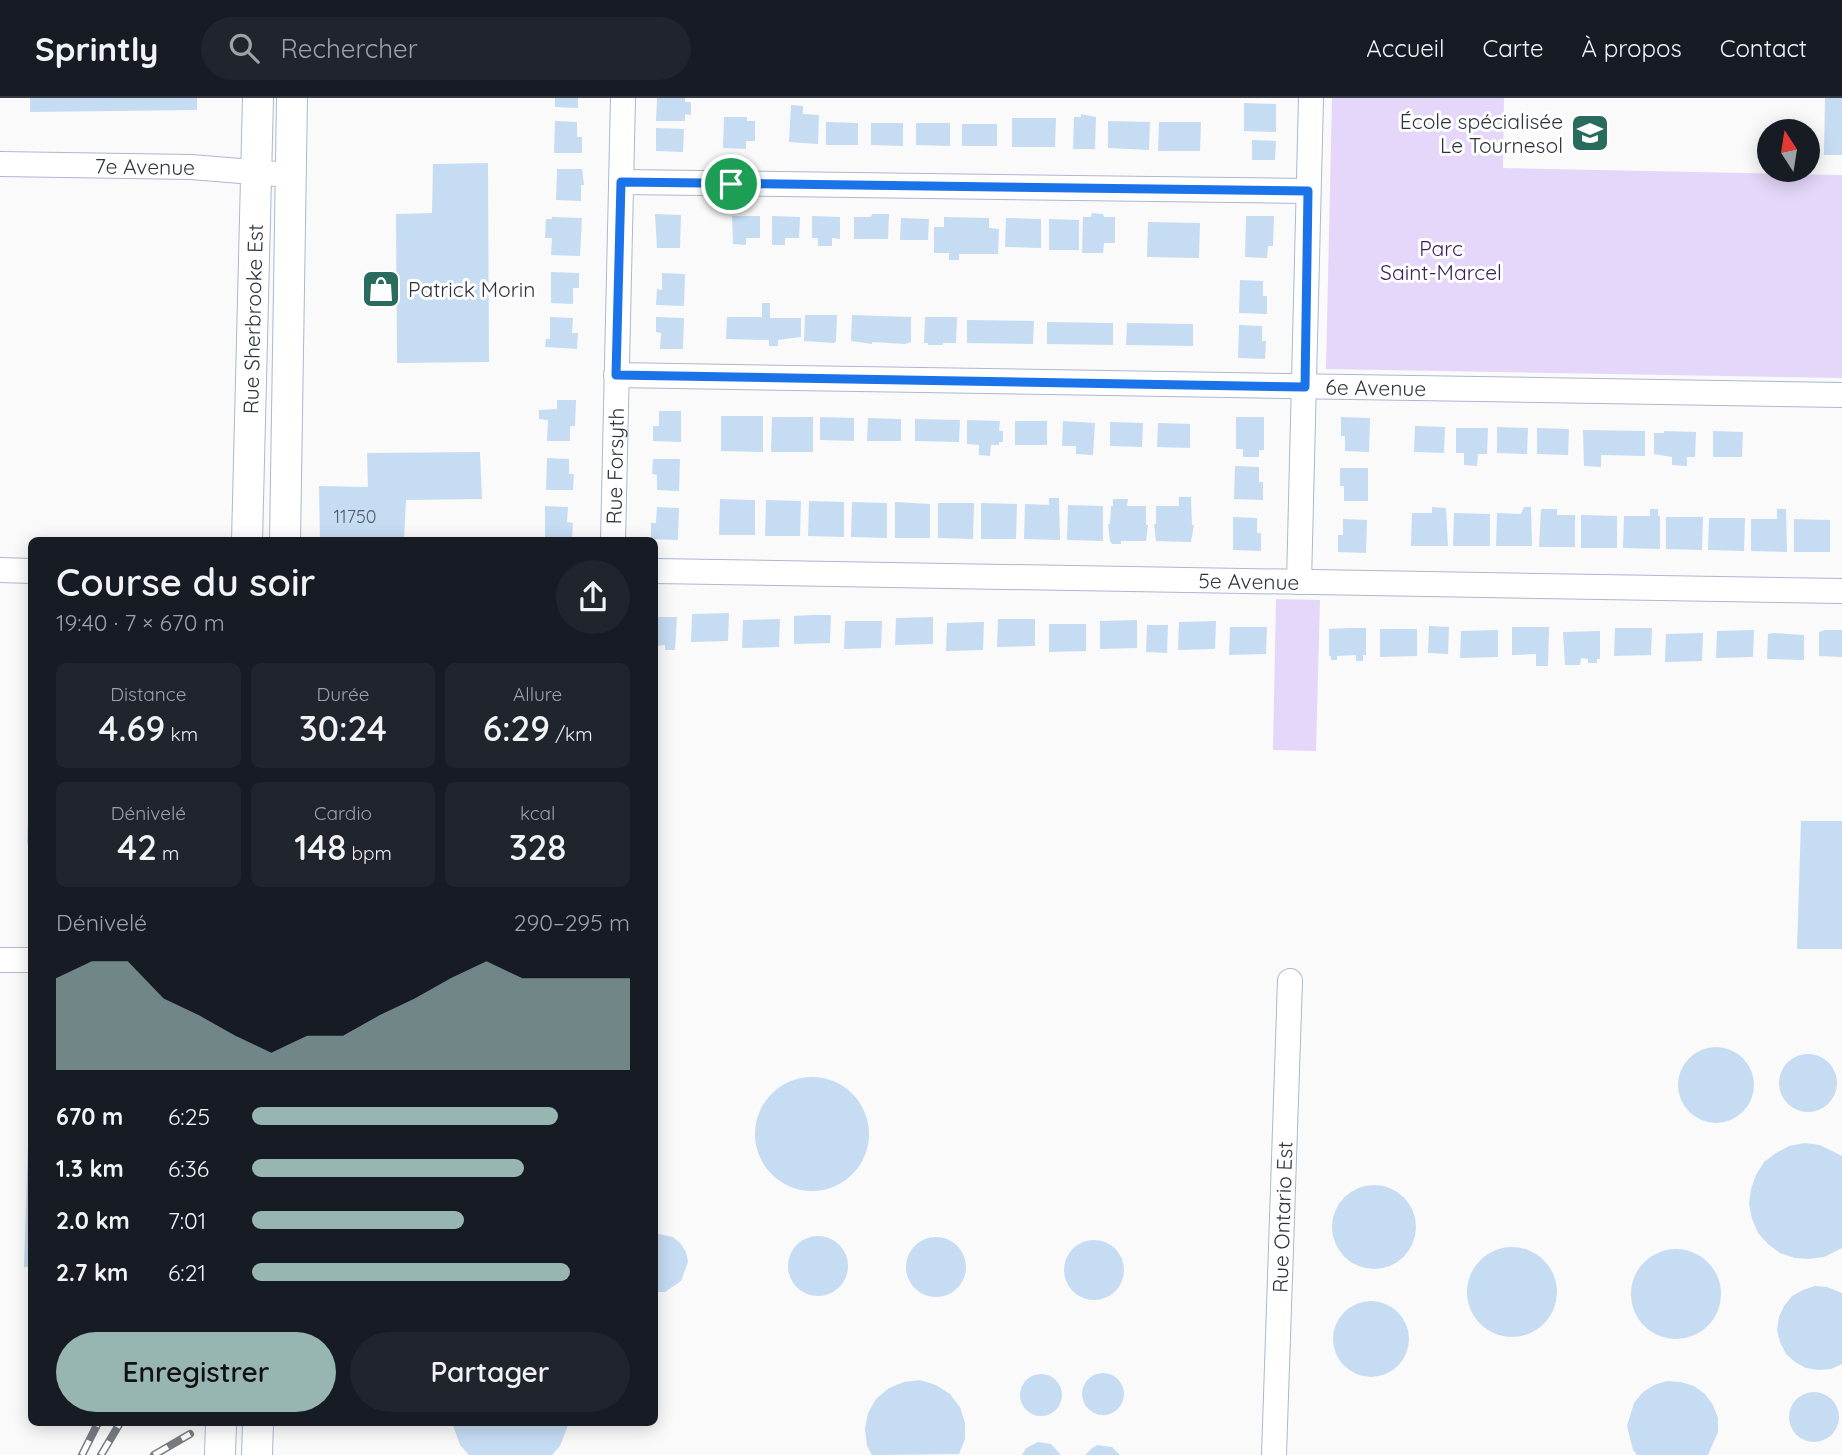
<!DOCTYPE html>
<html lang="fr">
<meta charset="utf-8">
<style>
body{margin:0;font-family:Quicksand,sans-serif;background:#20242c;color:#f1f3f6;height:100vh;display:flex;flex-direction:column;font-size:26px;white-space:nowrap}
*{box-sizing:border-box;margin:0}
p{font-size:23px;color:#9ea1a6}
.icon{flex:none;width:38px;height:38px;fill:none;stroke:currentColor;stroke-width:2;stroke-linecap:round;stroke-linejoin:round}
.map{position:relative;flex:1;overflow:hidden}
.sheet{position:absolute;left:28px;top:439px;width:630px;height:889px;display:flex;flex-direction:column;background:#171b24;border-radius:10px;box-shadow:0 4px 18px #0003}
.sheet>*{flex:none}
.needle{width:46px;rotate:348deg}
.tools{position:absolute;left:1757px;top:21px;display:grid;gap:14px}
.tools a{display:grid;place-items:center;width:63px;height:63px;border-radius:50%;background:#171b24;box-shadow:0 4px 18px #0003;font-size:35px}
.pin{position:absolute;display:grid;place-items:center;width:60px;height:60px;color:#fff;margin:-30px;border:4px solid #fff;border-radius:50%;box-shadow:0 2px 7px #0007}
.round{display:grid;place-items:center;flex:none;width:74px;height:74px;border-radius:37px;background:#20242c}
.overview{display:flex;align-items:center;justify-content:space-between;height:119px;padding:0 28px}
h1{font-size:38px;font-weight:600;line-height:52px}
.stats{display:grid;grid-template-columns:repeat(3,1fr);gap:10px;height:119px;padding:7px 28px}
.stats div{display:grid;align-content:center;border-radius:10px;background:#20242c;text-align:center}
.stats b{font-size:35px;font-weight:600}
.stats small{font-size:19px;font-weight:400}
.stats p{font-size:19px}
.chart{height:196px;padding:14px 28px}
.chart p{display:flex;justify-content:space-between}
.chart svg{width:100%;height:126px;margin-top:7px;fill:#97b6b2;opacity:.7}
.primary-button{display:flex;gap:14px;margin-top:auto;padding:14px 28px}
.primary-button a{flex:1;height:80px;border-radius:42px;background:#97b6b2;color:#111;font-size:28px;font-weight:600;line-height:80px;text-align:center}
.primary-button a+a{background:#20242c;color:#f1f3f6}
ul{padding:0 28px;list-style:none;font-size:23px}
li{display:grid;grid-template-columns:112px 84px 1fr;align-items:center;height:52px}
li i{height:18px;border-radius:9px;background:#97b6b2}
header{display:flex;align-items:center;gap:42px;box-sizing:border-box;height:98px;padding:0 35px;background:#171b24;border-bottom:2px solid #363941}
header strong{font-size:33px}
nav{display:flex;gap:38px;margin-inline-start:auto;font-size:24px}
.search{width:490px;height:63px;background:#20242c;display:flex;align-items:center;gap:18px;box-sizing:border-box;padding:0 24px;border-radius:38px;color:#9ea1a6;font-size:26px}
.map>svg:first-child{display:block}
.green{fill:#e4d7fa}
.building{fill:#c6dcf3}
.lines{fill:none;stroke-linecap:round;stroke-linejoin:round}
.minor-casing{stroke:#acb7d1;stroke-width:26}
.major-casing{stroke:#acb7d1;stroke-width:32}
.minor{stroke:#fff;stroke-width:24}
.major{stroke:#fff;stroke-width:30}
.rail-casing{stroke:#787c82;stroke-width:8}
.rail{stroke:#fff;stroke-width:5;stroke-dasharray:16;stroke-linecap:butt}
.route-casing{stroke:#fff;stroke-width:14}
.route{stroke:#1a73e8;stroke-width:9}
.labels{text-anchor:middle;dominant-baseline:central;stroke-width:6;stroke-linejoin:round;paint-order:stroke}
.number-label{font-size:18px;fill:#535c6a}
.poi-label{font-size:21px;fill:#2d323c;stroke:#fff;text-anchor:end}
.street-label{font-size:21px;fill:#2d323c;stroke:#fff}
.park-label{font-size:21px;fill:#3c215a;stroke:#fff}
</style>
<header>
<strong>Sprintly</strong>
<div class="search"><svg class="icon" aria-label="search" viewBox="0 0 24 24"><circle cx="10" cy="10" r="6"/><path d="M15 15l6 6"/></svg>Rechercher</div>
<nav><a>Accueil</a><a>Carte</a><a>À propos</a><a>Contact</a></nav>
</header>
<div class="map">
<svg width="1842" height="1357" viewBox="0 0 1842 1357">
<rect width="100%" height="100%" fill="#fafafa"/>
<!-- green -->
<path class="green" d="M1332 0H1504L1503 70 1842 77V280L1326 271Z
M1276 501 1320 502 1316 653 1273 652Z"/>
<!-- building -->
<path class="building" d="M30 0H197V12L30 14Z
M555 0H578V10L555 9Z
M657 0H685V4H691V17L685 16V23H656Z
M1825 0H1842V57H1824Z
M1244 5 1276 6V34L1244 33Z
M791 7 803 8V16L819 17 818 46 789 44Z
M1081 16 1096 19 1095 51H1073L1074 19H1081Z
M724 19H747V23H755V43H746V51L723 50Z
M1012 20H1056L1055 49H1012Z
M555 23 577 24V39H582V55H554Z
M1108 23 1150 24 1149 52 1108 50Z
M826 24 858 25V47H826Z
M1159 24H1201L1200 53H1158Z
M871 25H903V48L871 47Z
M916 25H950V48L916 47Z
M962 26H997V48H962Z
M656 30 684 31 683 54 656 53Z
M1252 42 1276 43 1275 62H1252Z
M488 65 489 264 397 265 396 116 432 115 433 66Z
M557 71H582L584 87H581V103L556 102Z
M1092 115 1103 116 1104 119H1115V145H1104L1103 155H1082L1083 119H1091Z
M655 116 681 117 680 150H657Z
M872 116H889L888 141H854V119H871Z
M732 118H760V140H746V147L733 146Z
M772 118 800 119 799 140H785V147H772Z
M812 118 840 119V141L832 140V148H818V140H812Z
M1246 118H1274L1273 148H1268L1267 160 1245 159Z
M552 119 582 120 580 158 551 157 552 140H545L546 121H552Z
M944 119 989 120V130L999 131 998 156H959V162H949V155H934V129H944Z
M901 120 929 121 928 142H900Z
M1006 120 1041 121V150L1005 149Z
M1049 121 1079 122V152H1049Z
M1148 124 1200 125 1199 160 1147 159Z
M551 174 579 175V190H573V206L551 205Z
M662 175 685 176 684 208 656 207 657 191 662 192Z
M1240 182 1263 183V198H1267V216L1239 215Z
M762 205H770V220H801V239L778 242V248H769V242L726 241 727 219H762Z
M805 217H837L836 243 834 245 804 243Z
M852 217 911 219V244L905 246 872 244V246L851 243Z
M550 219 573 220 572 235H578L577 251 545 249 546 241H550Z
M656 219 684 220 683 251H660L661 235 656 234Z
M925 219H957L956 245H943V247H928V245H924Z
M967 222 1034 223 1033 246 967 245Z
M1047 224 1113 225V247L1047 246Z
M1127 225 1193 226V248L1126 247Z
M1239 227 1262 228V243H1266L1265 261 1238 260Z
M557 302H576L575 328H570V343H547L548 322 539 321V312L557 311Z
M659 313H681V344L653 343V328H659Z
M721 318H763V354L721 353Z
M772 319H813V354H771Z
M820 319 854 320V343L820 342Z
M1236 319H1264V352H1259V359H1243V351H1236Z
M1341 319 1370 320 1369 354 1345 353V338H1341Z
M868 320 901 321V343H867Z
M915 321 960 322 959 344 915 343Z
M967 322 1000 323 999 333H1003V344H999V347H991L990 358 979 357V347L967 346Z
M1015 323H1047V347H1015Z
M1063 323 1095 325 1093 357 1076 356V348H1062Z
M1110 324 1143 325 1142 349 1110 348Z
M1158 325 1190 326V350L1157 349Z
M1415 328 1445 329 1444 355 1414 354Z
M1497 329 1528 330 1527 356 1497 355Z
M1456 330H1488L1487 356H1478L1477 368 1464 367V355H1456Z
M1537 330 1569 331 1568 357 1537 356Z
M1583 332 1645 333V358L1601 357V369L1584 368Z
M1664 333 1696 334 1695 359H1687V368L1672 367V359L1654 356V335H1664Z
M1713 333 1743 334 1742 359H1713Z
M480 354 482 401 406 402 404 443H320L319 388 368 389 367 355Z
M547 360 569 361V376H574L573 392H546Z
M653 361H680L679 393 657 392V377L652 376Z
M1235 368 1259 369V384H1263V402L1234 401Z
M1340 370H1368V403H1344V388H1340Z
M1179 399H1191L1192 427H1194L1191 444 1156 443 1154 426H1156V408H1179Z
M1049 400H1059L1060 442 1024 441 1025 406 1049 407Z
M720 401 755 402V437H719Z
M1113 401H1128L1127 408H1146V427H1148L1146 443H1121V446H1112L1110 443 1108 426H1110L1111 408H1113Z
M766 402 801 403 800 438H765Z
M809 403 844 404V439L808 438Z
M852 404 887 405V440L851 439Z
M895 404 930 406V440H895Z
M938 405H974L973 441 938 440Z
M981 405 1017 406 1016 441H981Z
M1068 407 1103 408V443L1067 442Z
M545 408 568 409 567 424 573 425 572 441 545 440Z
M657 409 679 410 678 442 651 441V425H656Z
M1432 409 1446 410 1448 448H1411L1412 415H1432Z
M1524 409H1531L1532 448H1496L1497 415 1521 416Z
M1541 411H1557V417H1575V449H1539Z
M1650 411H1658V418H1660V451L1623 450 1624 418H1650Z
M1777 411H1786L1787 454 1751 453V421H1777Z
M1454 415 1490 416V448H1453Z
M1581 417 1617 418V450H1581Z
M1233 419 1257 420V435H1261V453L1233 452Z
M1666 419H1703L1702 452 1666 451Z
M1709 420H1745L1744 453 1708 452Z
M1343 421 1367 422 1366 455 1338 454V437H1343Z
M1794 421 1830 422V454H1794Z
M729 515 728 543 691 544 692 516Z
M813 517H831L830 545 794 546V518Z
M659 519H677L675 552H665V547L654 548V520Z
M933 519V546L895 547 896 520Z
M780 521 779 549 742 550 743 522Z
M998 521H1035V548L997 549Z
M1137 522V550L1100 551V523Z
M845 523H882L881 550 844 551Z
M1216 523 1215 551 1178 552 1179 524Z
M984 524 983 552 946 553 947 525Z
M1049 526H1086V553L1049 554Z
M1147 527H1168L1167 555 1146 554Z
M1429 528 1449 529 1448 556 1428 555Z
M1230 529H1267L1266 556 1229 557Z
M1512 529H1549L1548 568H1536V556L1512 557Z
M1348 530H1366V557H1363V563H1356V557L1337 558V562H1331V558H1329V531Z
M1615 530H1652L1651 557 1614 558Z
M1380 531H1417V558L1380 559Z
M1498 532V559L1460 560 1461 533Z
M1754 532 1753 559 1716 560 1717 533Z
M1825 532H1842V559L1819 558V534Z
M1600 533V561H1597V565H1588V561L1581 560 1580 567H1565L1563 534Z
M1703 535 1702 563 1665 564 1666 536Z
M1773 535 1804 537V562L1767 561 1768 536Z
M29 702H32V745H27Z
M1801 723H1842V851H1797Z
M1678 987a38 38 0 1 1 76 0a38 38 0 1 1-76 0Z
M1779 985a29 29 0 1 1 58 0a29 29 0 1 1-58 0Z
M755 1036a57 57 0 1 1 114 0a57 57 0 1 1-114 0Z
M29 1015H32V1169H24Z
M1805 1045 1820 1047 1842 1058V1150L1824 1159 1809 1161 1795 1160 1780 1155 1768 1146 1758 1135 1752 1121 1749 1106 1751 1091 1756 1077 1764 1064 1776 1055 1789 1048Z
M1332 1129a42 42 0 1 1 84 0a42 42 0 1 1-84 0Z
M654 1135 673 1139 681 1146 686 1154 688 1164 681 1183 665 1194H654Z
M788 1168a30 30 0 1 1 60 0a30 30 0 1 1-60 0Z
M906 1169a30 30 0 1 1 60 0a30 30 0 1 1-60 0Z
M1064 1172a30 30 0 1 1 60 0a30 30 0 1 1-60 0Z
M1467 1194a45 45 0 1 1 90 0a45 45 0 1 1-90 0Z
M1631 1196a45 45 0 1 1 90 0a45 45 0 1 1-90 0Z
M1815 1188 1827 1189 1842 1195V1266L1831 1271 1818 1272 1806 1270 1795 1264 1786 1256 1780 1244 1777 1232 1779 1219 1784 1208 1792 1198 1803 1192Z
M1333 1241a38 38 0 1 1 76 0a38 38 0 1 1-76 0Z
M1082 1296a21 21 0 1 1 42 0a21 21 0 1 1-42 0Z
M1020 1297a21 21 0 1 1 42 0a21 21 0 1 1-42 0Z
M920 1282 936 1287 950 1296 960 1309 965 1325V1341L959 1356 872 1357 867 1348 865 1331 868 1315 876 1301 889 1290 904 1284Z
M1667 1283 1681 1284 1694 1288 1705 1296 1713 1307 1718 1320V1334L1708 1357H1637L1633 1352 1627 1328 1634 1305 1643 1294 1654 1287Z
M1789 1319a25 25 0 1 1 50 0a25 25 0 1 1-50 0Z
M452 1325H569L560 1348 552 1357H469L460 1347Z
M1038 1344 1051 1346 1061 1357H1022L1026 1350Z
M1098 1347 1112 1349 1120 1357H1085L1092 1350Z"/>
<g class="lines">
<defs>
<g id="minor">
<path id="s1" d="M0 66 191 69 289 77"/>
<path d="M621 84 1308 93"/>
<path id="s2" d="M616 277 1842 297"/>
<path id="s3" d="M613 443 623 0"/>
<path d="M0 472 32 473"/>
<path id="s4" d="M654 473 1842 493"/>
<path d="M1299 484 1311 0"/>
<path d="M0 862H32"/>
<path id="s5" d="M1274 1357 1290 883"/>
</g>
<g id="major">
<path id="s6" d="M247 443 258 0"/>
<path d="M285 443 292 0"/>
<path d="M220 1357 221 1325"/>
<path d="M257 1357 258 1325"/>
</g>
</defs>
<!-- minor casing -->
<use href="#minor" class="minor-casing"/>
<!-- major casing -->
<use href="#major" class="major-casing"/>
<!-- minor -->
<use href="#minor" class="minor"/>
<!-- major -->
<use href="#major" class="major"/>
<defs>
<path id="rail" d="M82 1357 98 1325
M101 1357 120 1325
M154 1357 190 1336"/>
</defs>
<!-- rail casing -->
<use href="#rail" class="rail-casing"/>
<!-- rail -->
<use href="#rail" class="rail"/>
</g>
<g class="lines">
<defs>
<path id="route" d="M621 84 1308 93 1305 289 616 277Z"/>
</defs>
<!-- route casing -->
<use href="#route" class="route-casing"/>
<!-- route -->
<use href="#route" class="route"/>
</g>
<!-- icons -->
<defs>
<symbol id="school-square" viewBox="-11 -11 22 22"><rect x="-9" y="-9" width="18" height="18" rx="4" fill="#296c5e" stroke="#fff"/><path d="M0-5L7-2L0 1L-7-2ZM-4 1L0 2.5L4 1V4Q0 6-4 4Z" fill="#fff"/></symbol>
<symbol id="shop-square" viewBox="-11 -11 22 22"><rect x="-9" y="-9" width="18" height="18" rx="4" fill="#296c5e" stroke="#fff"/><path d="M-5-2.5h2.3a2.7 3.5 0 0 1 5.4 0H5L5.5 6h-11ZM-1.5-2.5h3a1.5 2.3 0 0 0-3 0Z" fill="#fff"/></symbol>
</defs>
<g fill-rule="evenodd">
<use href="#school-square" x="1568" y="13" width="44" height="44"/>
<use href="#shop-square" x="359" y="169" width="44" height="44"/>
</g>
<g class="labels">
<!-- number labels -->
<g class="number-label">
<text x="355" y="418">11750</text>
</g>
<!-- poi labels -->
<g class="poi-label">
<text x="1563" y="23">École spécialisée<tspan x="1563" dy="24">Le Tournesol</tspan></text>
<text x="408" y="191" text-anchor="start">Patrick Morin</text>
</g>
<!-- street labels -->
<g class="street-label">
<text stroke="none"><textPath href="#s1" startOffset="145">7e Avenue</textPath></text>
<text stroke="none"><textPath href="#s6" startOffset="222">Rue Sherbrooke Est</textPath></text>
<text stroke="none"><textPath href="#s2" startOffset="760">6e Avenue</textPath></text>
<text stroke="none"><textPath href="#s3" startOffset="75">Rue Forsyth</textPath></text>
<text stroke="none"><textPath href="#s4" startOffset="595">5e Avenue</textPath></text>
<text stroke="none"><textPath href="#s5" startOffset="238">Rue Ontario Est</textPath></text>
</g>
<!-- park labels -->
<g class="park-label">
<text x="1441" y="150">Parc<tspan x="1441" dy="24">Saint-Marcel</tspan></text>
</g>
</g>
</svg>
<div class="tools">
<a><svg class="needle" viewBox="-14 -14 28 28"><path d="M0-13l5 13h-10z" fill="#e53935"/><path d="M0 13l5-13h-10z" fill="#9ea1a6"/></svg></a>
</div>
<div class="pin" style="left:731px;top:86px;background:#1e9e55"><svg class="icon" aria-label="arrive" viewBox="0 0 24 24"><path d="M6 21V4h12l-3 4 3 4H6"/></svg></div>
<section class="sheet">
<div class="overview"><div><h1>Course du soir</h1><p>19:40 · 7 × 670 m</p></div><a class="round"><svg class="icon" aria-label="share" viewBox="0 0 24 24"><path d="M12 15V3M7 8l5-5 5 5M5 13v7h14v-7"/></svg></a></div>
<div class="stats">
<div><p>Distance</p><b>4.69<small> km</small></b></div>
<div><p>Durée</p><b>30:24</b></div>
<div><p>Allure</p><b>6:29<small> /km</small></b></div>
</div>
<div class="stats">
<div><p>Dénivelé</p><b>42<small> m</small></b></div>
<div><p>Cardio</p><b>148<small> bpm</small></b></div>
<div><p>kcal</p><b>328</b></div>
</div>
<div class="chart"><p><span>Dénivelé</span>290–295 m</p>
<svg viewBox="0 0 160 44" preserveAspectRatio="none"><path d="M0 44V12L10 6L20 6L30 19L40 25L50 32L60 38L70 32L80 32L90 25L100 19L110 12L120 6L130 12L140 12L150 12L160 12V44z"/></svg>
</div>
<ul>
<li><b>670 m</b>6:25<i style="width:81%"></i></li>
<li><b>1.3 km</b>6:36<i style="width:72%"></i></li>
<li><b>2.0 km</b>7:01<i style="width:56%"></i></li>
<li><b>2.7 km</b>6:21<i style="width:84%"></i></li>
</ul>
<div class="primary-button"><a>Enregistrer</a><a>Partager</a></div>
</section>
</div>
